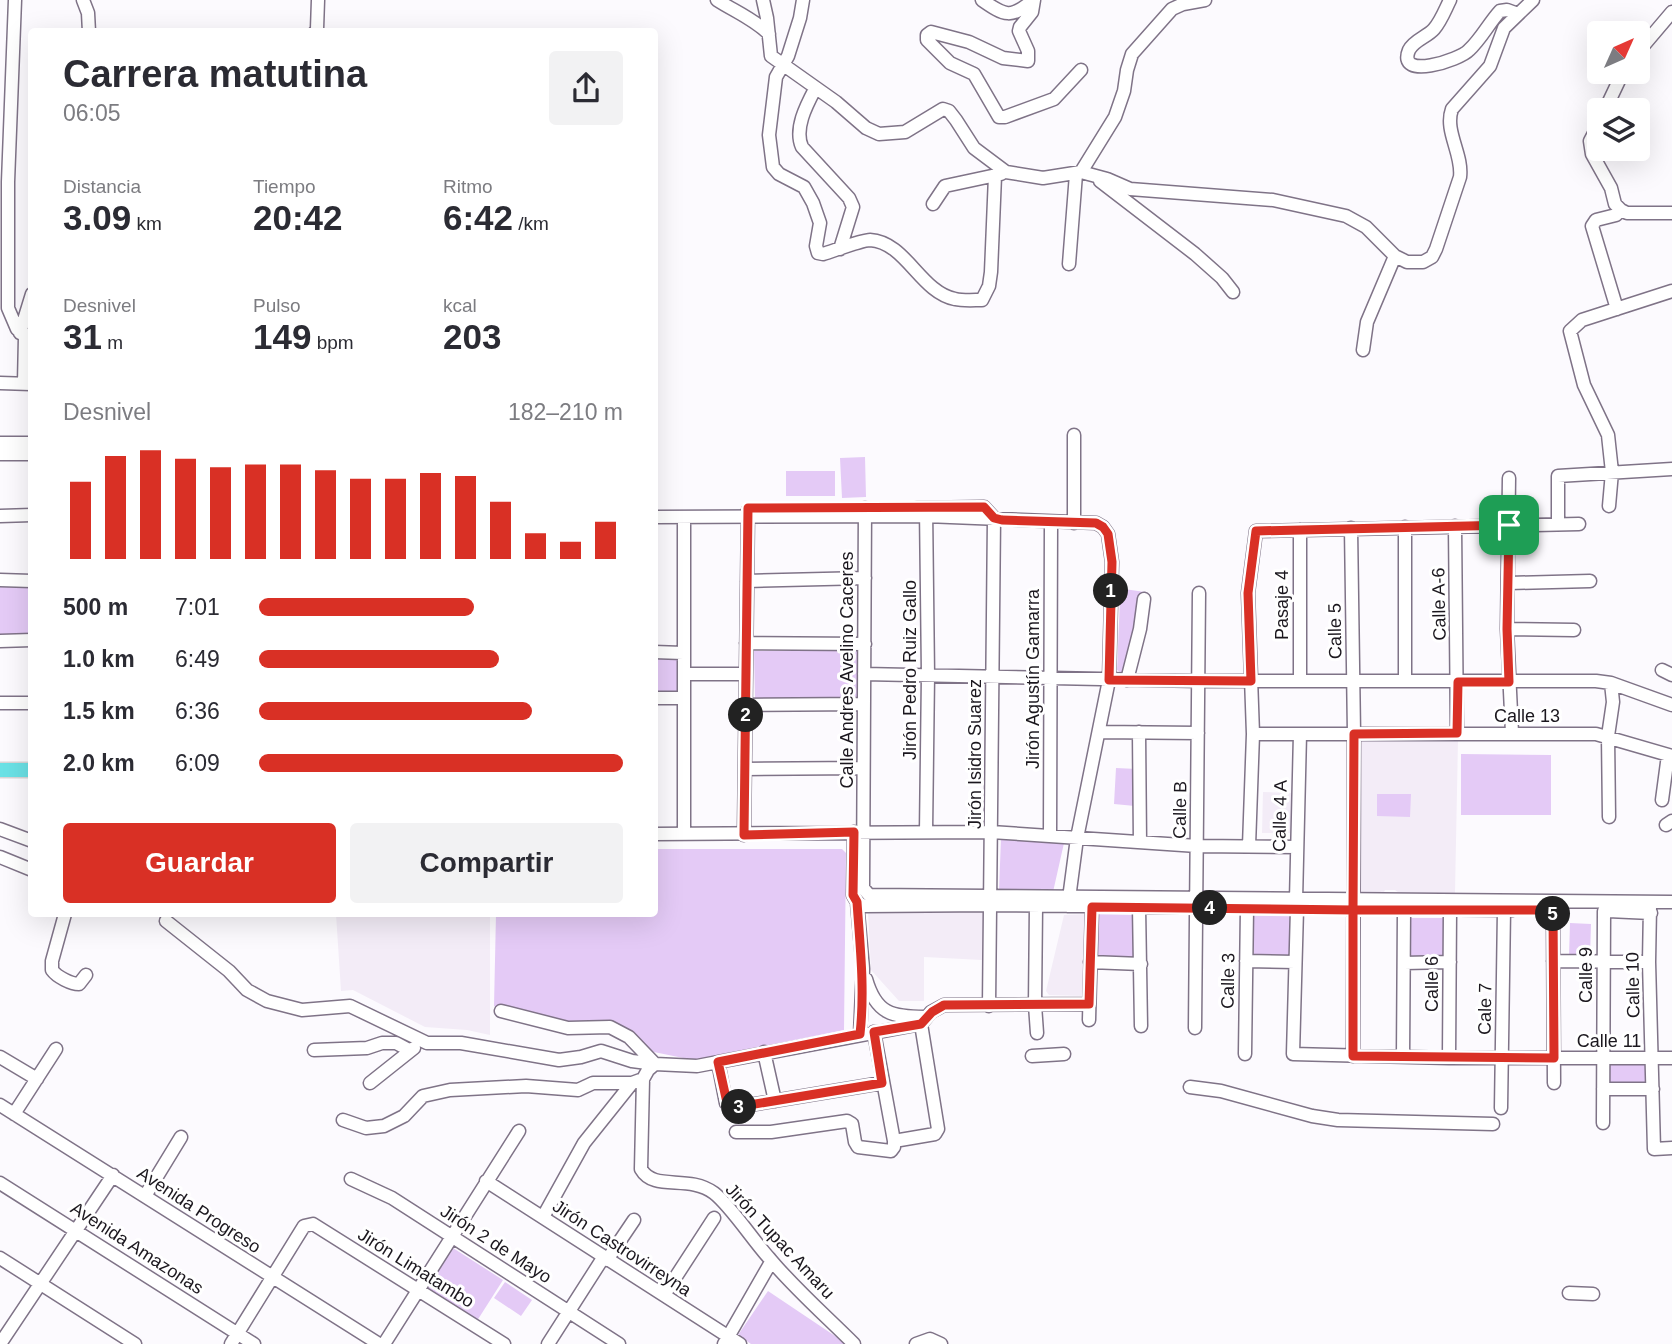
<!DOCTYPE html>
<html lang="es">
<meta charset="utf-8">
<style>
body{margin:0;font-family:Helvetica,sans-serif;background:#f2f2f3;color:#2b2b33;height:100vh;display:flex;flex-direction:column;font-size:26px;white-space:nowrap}
*{box-sizing:border-box;margin:0}
p{font-size:23px;color:#7c7c81}
.icon{flex:none;width:38px;height:38px;fill:none;stroke:currentColor;stroke-width:2;stroke-linecap:round;stroke-linejoin:round}
.map{position:relative;flex:1;overflow:hidden}
.details{position:absolute;left:28px;top:28px;width:630px;height:889px;display:flex;flex-direction:column;background:#fff;border-radius:7px;box-shadow:0 7px 28px #0002}
.details>*{flex:none}
.needle{width:46px;rotate:45deg}
.fabs{position:absolute;left:1587px;top:21px;display:grid;gap:14px}
.fabs a{display:grid;place-items:center;width:63px;height:63px;border-radius:7px;background:#fff;box-shadow:0 7px 28px #0002;font-size:35px}
.pin{position:absolute;display:grid;place-items:center;width:60px;height:60px;color:#fff;margin:-30px;border-radius:14px;box-shadow:0 4px 10px #0006}
.km{position:absolute;width:35px;height:35px;margin:-18px;border-radius:50%;background:#222;color:#fff;font-size:19px;line-height:35px;text-align:center}
.round{display:grid;place-items:center;flex:none;width:74px;height:74px;border-radius:7px;background:#f2f2f3}
.overview{display:flex;align-items:center;justify-content:space-between;height:119px;padding:0 35px}
h1{font-size:38px;font-weight:800;line-height:52px}
.stats{display:grid;grid-template-columns:repeat(3,1fr);gap:10px;height:119px;padding:7px 35px}
.stats div{display:grid;align-content:center}
.stats b{font-size:35px;font-weight:800}
.stats small{font-size:19px;font-weight:400}
.stats p{font-size:19px}
.chart{height:196px;padding:14px 35px}
.chart p{display:flex;justify-content:space-between}
.chart svg{width:100%;height:126px;margin-top:7px;stroke:#d93025;stroke-width:6}
.button{display:flex;gap:14px;margin-top:auto;padding:14px 35px}
.button a{flex:1;height:80px;border-radius:7px;background:#d93025;color:#fff;font-size:28px;font-weight:800;line-height:80px;text-align:center}
.button a+a{background:#f2f2f3;color:#2b2b33}
ul{padding:0 35px;list-style:none;font-size:23px}
li{display:grid;grid-template-columns:112px 84px 1fr;align-items:center;height:52px}
li i{height:18px;border-radius:9px;background:#d93025}
.map>svg:first-child{display:block}
.built{fill:#f3ecf7}
.green{fill:#e4caf6}
.lines{fill:none;stroke-linecap:round;stroke-linejoin:round}
.minor-casing{stroke:#7f7387;stroke-width:15}
.major-casing{stroke:#d6d5d6;stroke-width:17}
.minor{stroke:#fff;stroke-width:12}
.major{stroke:#6ae1e5;stroke-width:14}
.route-casing{stroke:#fff;stroke-width:14}
.route{stroke:#d93025;stroke-width:9}
.labels{text-anchor:middle;dominant-baseline:central;stroke-width:6;stroke-linejoin:round;paint-order:stroke}
.street-label{font-size:18px;fill:#1b171e;stroke:#fff}
</style>
<div class="map">
<svg width="1672" height="1344" viewBox="0 0 1672 1344">
<rect width="100%" height="100%" fill="#fcfafe"/>
<!-- built -->
<path class="built" d="M1362 739 1458 740 1455 893H1399L1395 890H1385L1382 896 1363 895 1360 891Z
M1263 792 1293 793V833H1262Z
M984 911 982 960 924 957V1001H899L871 970 868 912Z
M336 914H490V1035L467 1030 425 1027 353 990 341 991Z
M1087 914 1084 996 1049 995 1046 991 1064 915Z"/>
<!-- green -->
<path class="green" d="M865 457 866 497 842 498 840 458Z
M786 471H835V496H786Z
M0 586 31 587V636L0 635Z
M1117 588 1145 592 1129 670 1124 675 1117 670 1120 599 1118 598Z
M754 651H861V698H755Z
M655 657 680 658V692L655 691Z
M1461 754 1551 755V815H1461Z
M1116 768 1137 769 1135 806 1114 804Z
M1377 794H1411L1410 817 1377 816Z
M1001 838 1064 843 1053 892 999 891Z
M655 849H842L846 853 844 1030 698 1061 644 1050 629 1034 553 1024 494 1006 496 914H654Z
M1096 914 1136 915V960H1096Z
M1254 916H1293V959H1254Z
M1408 918H1446V959H1408Z
M1570 923 1591 924 1590 957 1569 956Z
M1648 1062V1084L1609 1085V1063Z
M453 1248 503 1280 475 1324 425 1293Z
M505 1282 532 1300 521 1316 494 1298Z
M768 1291 844 1342 843 1344H751L738 1335Z"/>
<g class="lines">
<defs>
<path id="minor" d="M15 0 8 182V308L17 329 32 339
M83 0 88 13 89 32
M717 0C734 11 754 19 769 34
M763 0 767 18 771 56 836 102 866 128 879 134 905 132 943 109 949 111 956 120 974 148 1006 172 1043 178 1081 172 1107 179 1130 189 1273 200 1346 216 1366 227 1395 256 1407 262H1423L1432 257 1436 249 1460 177C1463 154 1444 131 1452 109L1490 66 1504 28 1533 0
M803 0 800 18 788 56 776 77 769 135 773 167 779 174 804 187 813 203 820 223 816 246 818 253 823 254C833 251 862 240 870 240 906 242 920 292 955 299 963 301 974 300 982 300L989 286 991 272 995 176
M982 0C1005 16 1011 19 1033 0
M1034 0 1032 12 1020 27 1019 31 1028 51V61L1003 58 969 42 931 32 927 35V40L950 63 974 74 999 117H1005L1054 99 1081 70
M1450 0C1445 10 1441 21 1434 29 1427 37 1414 40 1409 50 1396 81 1460 60 1469 50 1481 39 1489 23 1500 11L1507 10 1518 14
M315 32 317 29 318 0
M1638 52 1672 12
M815 89C806 106 794 129 802 147L849 198 853 207 840 249
M1605 110 1623 72
M1600 122 1590 141 1592 154 1611 188 1615 204 1621 210 1627 213H1672
M1081 172 1115 117 1124 91 1127 70 1132 54 1172 9 1183 4 1205 0
M1100 181 1195 254 1222 278 1233 292
M933 204 945 186 1001 174
M1069 264 1076 174
M1617 309 1592 226 1596 220 1616 215 1621 210
M20 333 32 294
M1363 350 1367 322 1395 256
M0 383 31 384
M24 383 25 337
M0 443H32
M0 454H32
M1509 478 1507 629 1512 733
M1609 506 1612 472 1608 435 1584 385 1570 331 1582 320 1672 291
M865 508 863 888 869 895 1672 902
M917 508 984 507 994 518 989 1006
M926 508 928 675 926 832
M0 516 32 515
M654 517 926 516 1096 523 1103 527 1108 534 1112 562 1109 680 1077 838 1068 906
M1074 523V435
M1558 524V476L1672 469
M1455 526 1457 733
M1405 527V681
M1351 528 1354 734 1353 1056
M0 580 32 581
M747 581 865 578
M1509 583 1590 581
M1507 629 1574 630
M0 641 32 640
M746 643 865 644
M654 652 683 653
M1662 670 1672 675
M684 674H746
M864 674 1198 681H1596L1611 683 1672 705
M1127 680 1140 629 1144 599
M1300 680V530
M654 698H684
M0 703H32
M746 705 864 704
M1099 732 1198 733
M1139 732 1140 842
M1253 734H1596L1672 756
M745 769 863 768
M1662 800 1668 755
M1609 817 1608 736 1613 702 1611 683
M1666 825 1672 821
M0 829 32 841
M854 832 853 895 857 902 863 969 860 1034
M654 834 991 832 1197 846 1297 847
M684 834V517
M744 835 748 510
M1050 836 1051 522
M1249 846 1253 734 1248 593 1256 531 1579 524
M0 857 32 870
M1296 900 1300 734
M857 902 864 906 991 905 1513 910
M1036 906 1035 1005 1037 1033
M1139 907 1141 1026
M1650 907 1649 962 1654 1149 1672 1148
M1297 909 1293 1054 1449 1058H1672
M1553 910 1554 1083
M1608 911 1651 913
M65 914 52 961V970C57 977 71 984 79 984L86 975
M166 921 229 971 247 990 267 1001 302 1010 350 1006 427 1043H461L559 1060 581 1057 601 1051 632 1061 655 1064
M1246 961 1295 962
M1553 961 1649 962
M1090 962 1141 964
M1404 963 1450 962
M866 979C876 1014 892 1017 925 1017
M501 1011 568 1028 610 1027 629 1037 655 1064
M1089 1020 1092 907
M1195 1028 1199 593
M314 1050 367 1048 382 1043H396L409 1050
M764 1052 775 1101
M1245 1054 1247 908
M1032 1056 1064 1054
M0 1057 37 1079
M1403 1057 1404 911
M1449 1058 1450 911
M718 1062 726 1103 731 1108 882 1083
M370 1083 414 1048
M1190 1087 1221 1091 1312 1116 1338 1120 1493 1124
M1603 1089H1653
M0 1105 379 1344
M1501 1108 1504 910
M14 1114 56 1049
M343 1120 366 1128 384 1126 404 1116 423 1096 450 1090 526 1086 578 1090 593 1083H632L643 1079
M1603 1123 1604 911
M736 1132H771L847 1121 852 1124 855 1142 858 1147 891 1151 894 1147V1141L874 1032
M894 1141 935 1134 938 1129 921 1024
M351 1179 392 1198 619 1344
M486 1181 740 1344
M0 1183 254 1344
M145 1196 181 1137
M543 1217 584 1143 632 1083
M0 1258 135 1344
M607 1260 634 1220
M1569 1293 1593 1294
M664 1295 714 1218
M0 1344 113 1175
M231 1344 304 1226 313 1224 504 1344
M384 1344 519 1131
M548 1344 603 1258
M724 1344 771 1262
M854 1344C826 1316 795 1289 770 1259 754 1242 731 1206 714 1193 688 1174 654 1192 641 1169L643 1079 648 1070 655 1064 697 1066 718 1062 921 1024 931 1012 944 1005 1089 1004
M916 1344 930 1339 941 1344"/>
<path id="major" d="M0 770H32"/>
</defs>
<!-- minor casing -->
<use href="#minor" class="minor-casing"/>
<!-- major casing -->
<use href="#major" class="major-casing"/>
<!-- minor -->
<use href="#minor" class="minor"/>
<!-- major -->
<use href="#major" class="major"/>
</g>
<g class="lines">
<defs>
<path id="route" d="M1509 525 1256 531 1248 593 1251 681 1109 680 1112 562 1108 534 1103 527 1096 523 1002 520 994 518 984 507 748 508 744 835 854 832 853 895 857 902C860 946 865 989 860 1034L718 1062 728 1107 731 1108 882 1083 874 1032 921 1024 932 1012 944 1005 1089 1004 1092 907 1353 910V1056L1554 1058 1553 910H1353L1354 734 1457 733 1458 682H1509L1507 629 1509 525"/>
</defs>
<!-- route casing -->
<use href="#route" class="route-casing"/>
<!-- route -->
<use href="#route" class="route"/>
</g>
<g class="labels">
<!-- street labels -->
<g class="street-label">
<text transform="translate(1439 604) rotate(-91)">Calle A-6</text>
<text transform="translate(1282 605) rotate(-90)">Pasaje 4</text>
<text transform="translate(1335 631) rotate(-91)">Calle 5</text>
<text transform="translate(847 670) rotate(-90)">Calle Andres Avelino Caceres</text>
<text transform="translate(910 670) rotate(-90)">Jirón Pedro Ruiz Gallo</text>
<text transform="translate(1033 679) rotate(-90)">Jirón Agustín Gamarra</text>
<text x="1527" y="716">Calle 13</text>
<text transform="translate(975 754) rotate(-90)">Jirón Isidro Suarez</text>
<text transform="translate(1180 810) rotate(-89)">Calle B</text>
<text transform="translate(1280 816) rotate(-89)">Calle 4 A</text>
<text transform="translate(1586 975) rotate(-90)">Calle 9</text>
<text transform="translate(1228 981) rotate(-89)">Calle 3</text>
<text transform="translate(1432 984) rotate(-90)">Calle 6</text>
<text transform="translate(1633 985) rotate(-91)">Calle 10</text>
<text transform="translate(1485 1009) rotate(-89)">Cale 7</text>
<text x="1609" y="1041">Calle 11</text>
<text transform="translate(199 1210) rotate(33)">Avenida Progreso</text>
<text transform="translate(780 1241) rotate(47)">Jirón Tupac Amaru</text>
<text transform="translate(496 1244) rotate(33)">Jirón 2 de Mayo</text>
<text transform="translate(137 1248) rotate(33)">Avenida Amazonas</text>
<text transform="translate(622 1248) rotate(33)">Jirón Castrovirreyna</text>
<text transform="translate(416 1268) rotate(32)">Jirón Limatambo</text>
</g>
</g>
</svg>
<div class="fabs">
<a><svg class="needle" viewBox="-14 -14 28 28"><path d="M0-13l5 13h-10z" fill="#e53935"/><path d="M0 13l5-13h-10z" fill="#7c7c81"/></svg></a>
<a><svg class="icon" aria-label="layers" viewBox="0 0 24 24"><path d="M12 4l9 5-9 5-9-5zM3 14l9 5 9-5"/></svg></a>
</div>
<div class="pin" style="left:1509px;top:525px;background:#1e9e55"><svg class="icon" aria-label="arrive" viewBox="0 0 24 24"><path d="M6 21V4h12l-3 4 3 4H6"/></svg></div>
<b class="km" style="left:1111px;top:591px">1</b>
<b class="km" style="left:746px;top:715px">2</b>
<b class="km" style="left:739px;top:1107px">3</b>
<b class="km" style="left:1210px;top:908px">4</b>
<b class="km" style="left:1553px;top:914px">5</b>
<section class="details">
<div class="overview"><div><h1>Carrera matutina</h1><p>06:05</p></div><a class="round"><svg class="icon" aria-label="share" viewBox="0 0 24 24"><path d="M12 15V3M7 8l5-5 5 5M5 13v7h14v-7"/></svg></a></div>
<div class="stats">
<div><p>Distancia</p><b>3.09<small> km</small></b></div>
<div><p>Tiempo</p><b>20:42</b></div>
<div><p>Ritmo</p><b>6:42<small> /km</small></b></div>
</div>
<div class="stats">
<div><p>Desnivel</p><b>31<small> m</small></b></div>
<div><p>Pulso</p><b>149<small> bpm</small></b></div>
<div><p>kcal</p><b>203</b></div>
</div>
<div class="chart"><p><span>Desnivel</span>182–210 m</p>
<svg viewBox="0 0 160 44" preserveAspectRatio="none"><path d="M5 44V17M15 44V8M25 44V6M35 44V9M45 44V12M55 44V11M65 44V11M75 44V13M85 44V16M95 44V16M105 44V14M115 44V15M125 44V24M135 44V35M145 44V38M155 44V31"/></svg>
</div>
<ul>
<li><b>500 m</b>7:01<i style="width:59%"></i></li>
<li><b>1.0 km</b>6:49<i style="width:66%"></i></li>
<li><b>1.5 km</b>6:36<i style="width:75%"></i></li>
<li><b>2.0 km</b>6:09<i style="width:100%"></i></li>
</ul>
<div class="button"><a>Guardar</a><a>Compartir</a></div>
</section>
</div>
